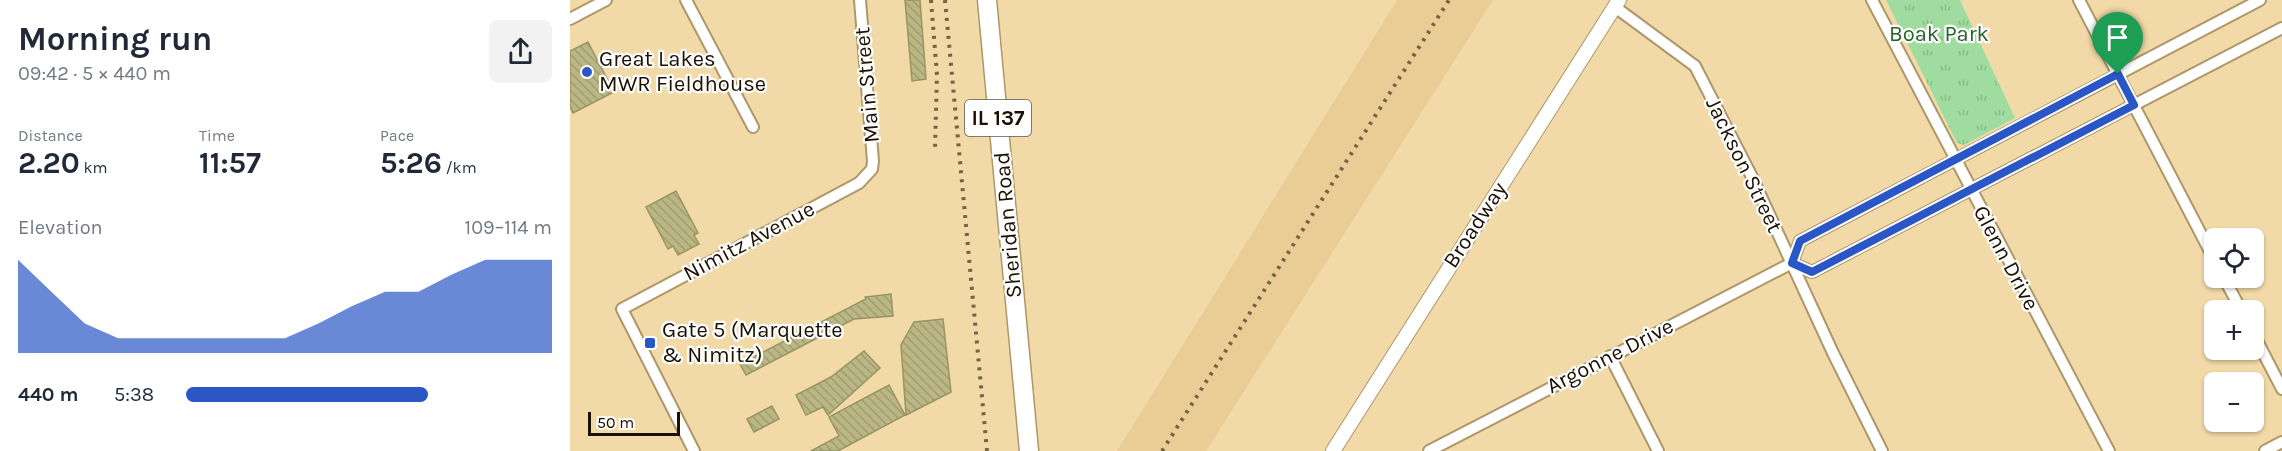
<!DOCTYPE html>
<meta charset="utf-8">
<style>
body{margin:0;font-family:Karla,sans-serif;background:#f2f2f3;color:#1f2937;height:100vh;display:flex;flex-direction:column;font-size:22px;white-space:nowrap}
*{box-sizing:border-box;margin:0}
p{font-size:20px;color:#747a83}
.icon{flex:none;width:33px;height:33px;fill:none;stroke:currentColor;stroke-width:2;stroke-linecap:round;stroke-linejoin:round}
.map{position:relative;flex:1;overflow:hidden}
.drawer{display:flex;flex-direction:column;background:#fff;width:570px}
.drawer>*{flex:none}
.fabs{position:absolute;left:1634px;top:228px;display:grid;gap:12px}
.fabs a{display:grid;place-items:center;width:60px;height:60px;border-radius:9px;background:#fff;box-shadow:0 2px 4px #0004;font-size:30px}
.scale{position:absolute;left:18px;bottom:15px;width:92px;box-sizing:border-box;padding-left:6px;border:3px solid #1a1101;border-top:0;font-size:16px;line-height:21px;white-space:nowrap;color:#1a1101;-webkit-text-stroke:4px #fefefe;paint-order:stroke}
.pin{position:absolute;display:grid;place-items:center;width:51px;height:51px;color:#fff;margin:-62px -26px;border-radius:50% 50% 50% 0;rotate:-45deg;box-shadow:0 0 6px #0007}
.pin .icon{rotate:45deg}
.round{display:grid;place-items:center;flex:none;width:63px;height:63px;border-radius:9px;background:#f2f2f3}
.head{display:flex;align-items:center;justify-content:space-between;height:102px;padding:0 18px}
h1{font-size:33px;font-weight:700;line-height:45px}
.stats{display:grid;grid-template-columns:repeat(3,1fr);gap:9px;height:102px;padding:6px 18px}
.stats div{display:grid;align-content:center}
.stats b{font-size:30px;font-weight:700}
.stats small{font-size:16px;font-weight:400}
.stats p{font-size:16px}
.chart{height:168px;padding:12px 18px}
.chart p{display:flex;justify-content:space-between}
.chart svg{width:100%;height:108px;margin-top:6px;fill:#2b57c6;opacity:.7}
ul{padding:0 18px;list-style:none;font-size:20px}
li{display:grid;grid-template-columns:96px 72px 1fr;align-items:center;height:45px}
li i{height:15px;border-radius:8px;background:#2b57c6}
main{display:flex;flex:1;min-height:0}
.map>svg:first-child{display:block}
.built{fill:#e9cd94}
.park{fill:url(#park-tufts)}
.building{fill:url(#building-back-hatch);stroke:#999563;stroke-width:1.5}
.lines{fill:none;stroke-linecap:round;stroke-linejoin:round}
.street-casing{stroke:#ae9768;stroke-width:14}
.secondary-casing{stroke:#ae9768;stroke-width:16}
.highway-casing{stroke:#ae9768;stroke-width:21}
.street{stroke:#fff;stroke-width:10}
.secondary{stroke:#fff;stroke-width:14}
.highway{stroke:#fff;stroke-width:18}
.rail{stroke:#736446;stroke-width:4;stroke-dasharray:3 6;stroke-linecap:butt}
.route-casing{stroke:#fff;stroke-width:12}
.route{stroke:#2b57c6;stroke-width:8}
.poi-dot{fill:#2b57c6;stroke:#fefefe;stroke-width:2}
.labels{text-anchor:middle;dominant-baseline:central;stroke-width:4.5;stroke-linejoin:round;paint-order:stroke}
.shield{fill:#fefefe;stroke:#5e584d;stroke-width:1.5}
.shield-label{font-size:21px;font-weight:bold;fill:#1a1101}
.park-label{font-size:22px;fill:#27642a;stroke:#fefefe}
.poi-label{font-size:22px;fill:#1a1101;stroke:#fefefe;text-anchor:start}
.street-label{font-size:22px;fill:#1a1101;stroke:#fefefe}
</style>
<main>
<section class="drawer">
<div class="head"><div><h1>Morning run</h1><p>09:42 · 5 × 440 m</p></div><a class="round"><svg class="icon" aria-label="share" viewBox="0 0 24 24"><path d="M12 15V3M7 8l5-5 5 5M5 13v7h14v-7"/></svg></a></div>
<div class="stats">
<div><p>Distance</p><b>2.20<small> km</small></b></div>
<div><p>Time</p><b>11:57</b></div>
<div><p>Pace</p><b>5:26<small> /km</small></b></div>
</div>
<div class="chart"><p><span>Elevation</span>109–114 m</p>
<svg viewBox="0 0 160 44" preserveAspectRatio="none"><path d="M0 44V6L10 19L20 32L30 38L40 38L50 38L60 38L70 38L80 38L90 32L100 25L110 19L120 19L130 12L140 6L150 6L160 6V44z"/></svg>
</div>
<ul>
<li><b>440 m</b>5:38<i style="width:66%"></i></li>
</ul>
</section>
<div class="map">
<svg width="1712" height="451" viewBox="0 0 1712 451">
<defs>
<pattern id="park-tufts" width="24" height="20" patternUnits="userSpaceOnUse" patternTransform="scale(1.5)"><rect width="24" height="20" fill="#a0dc9f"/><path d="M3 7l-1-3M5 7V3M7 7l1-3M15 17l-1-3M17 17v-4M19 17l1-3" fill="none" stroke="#89bc87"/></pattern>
<pattern id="building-back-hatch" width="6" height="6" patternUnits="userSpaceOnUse" patternTransform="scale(1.5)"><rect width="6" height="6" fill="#bbb784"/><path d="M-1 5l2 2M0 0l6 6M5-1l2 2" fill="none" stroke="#a09c70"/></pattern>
</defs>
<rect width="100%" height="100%" fill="#f2daa8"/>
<!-- built -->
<path class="built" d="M827 0H923L636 451H547Z"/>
<!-- park -->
<path class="park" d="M1316 0H1390L1445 118 1394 145 1387 143Z"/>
<!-- building -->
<path class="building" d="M335 0H350L356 79 342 81Z
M18 42 44 92 3 113 0 106V51Z
M106 191 128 233 124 235 129 244 108 255 103 246 98 249 76 207Z
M321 294 323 316 284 319 176 375 170 364 296 299 295 297Z
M373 319 381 392 336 415 331 345 344 322Z
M294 351 310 368 258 415 253 407 236 415 226 395 261 377Z
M319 385 335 415 268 451H241L269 436 259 417Z
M202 406 209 419 184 432 177 419Z"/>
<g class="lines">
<defs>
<path id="street" d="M116 0 183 127
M1302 0 1539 451
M1509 0 1644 259
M1045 7 1125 66 1182 177 1263 353 1312 451
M0 19 36 0
M1222 263 1242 272 1712 28
M1654 278 1671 310
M1683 333 1712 389
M1040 356 1088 451
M124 451 52 309 289 183 302 169 303 161 290 0
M859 451 1222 263 1230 241 1690 0
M1695 451 1712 442"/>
<path id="secondary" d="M763 451 1049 0"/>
<path id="highway" d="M417 0 459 451"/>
</defs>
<!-- street casing -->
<use href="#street" class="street-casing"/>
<!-- secondary casing -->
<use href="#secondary" class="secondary-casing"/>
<!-- highway casing -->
<use href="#highway" class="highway-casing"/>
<!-- street -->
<use href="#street" class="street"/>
<!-- secondary -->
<use href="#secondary" class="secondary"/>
<!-- highway -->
<use href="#highway" class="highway"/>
<!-- rail -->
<path class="rail" d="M361 0 367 75 365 148
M375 0 417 451
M592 451 879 0"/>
</g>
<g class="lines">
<defs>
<path id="route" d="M1548 74 1564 105 1242 272 1222 263 1230 241Z"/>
</defs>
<!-- route casing -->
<use href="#route" class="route-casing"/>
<!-- route -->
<use href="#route" class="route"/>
</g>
<!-- markers -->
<g class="poi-dot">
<circle cx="17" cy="72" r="6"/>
<rect x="74" y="337" width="12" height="12" rx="3"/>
</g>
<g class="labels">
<!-- shield labels -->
<rect class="shield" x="395" y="100" width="66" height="36" rx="4.5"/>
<g class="shield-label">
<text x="428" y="118">IL 137</text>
</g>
<!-- park labels -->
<g class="park-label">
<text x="1369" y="34">Boak Park</text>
</g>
<!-- poi labels -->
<g class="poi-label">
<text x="29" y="59">Great Lakes<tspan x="29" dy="25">MWR Fieldhouse</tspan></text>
<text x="92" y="330">Gate 5 (Marquette<tspan x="92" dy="25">&amp; Nimitz)</tspan></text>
</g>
<!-- street labels -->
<g class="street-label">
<text transform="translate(297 85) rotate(-95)">Main Street</text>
<text transform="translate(1174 165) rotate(64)">Jackson Street</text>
<text transform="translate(438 225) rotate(-95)">Sheridan Road</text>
<text transform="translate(905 225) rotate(-57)">Broadway</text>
<text transform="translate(179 241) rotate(-28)">Nimitz Avenue</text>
<text transform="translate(1436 258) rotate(62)">Glenn Drive</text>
<text transform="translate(1040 356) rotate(-27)">Argonne Drive</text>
</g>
</g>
</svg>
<div class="fabs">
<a><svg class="icon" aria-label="locate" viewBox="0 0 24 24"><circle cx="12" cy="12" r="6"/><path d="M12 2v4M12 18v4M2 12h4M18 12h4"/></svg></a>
<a>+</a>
<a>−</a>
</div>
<div class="scale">50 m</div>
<div class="pin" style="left:1548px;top:74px;background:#1e9e55"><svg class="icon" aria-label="arrive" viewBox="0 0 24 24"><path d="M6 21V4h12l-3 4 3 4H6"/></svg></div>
</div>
</main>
